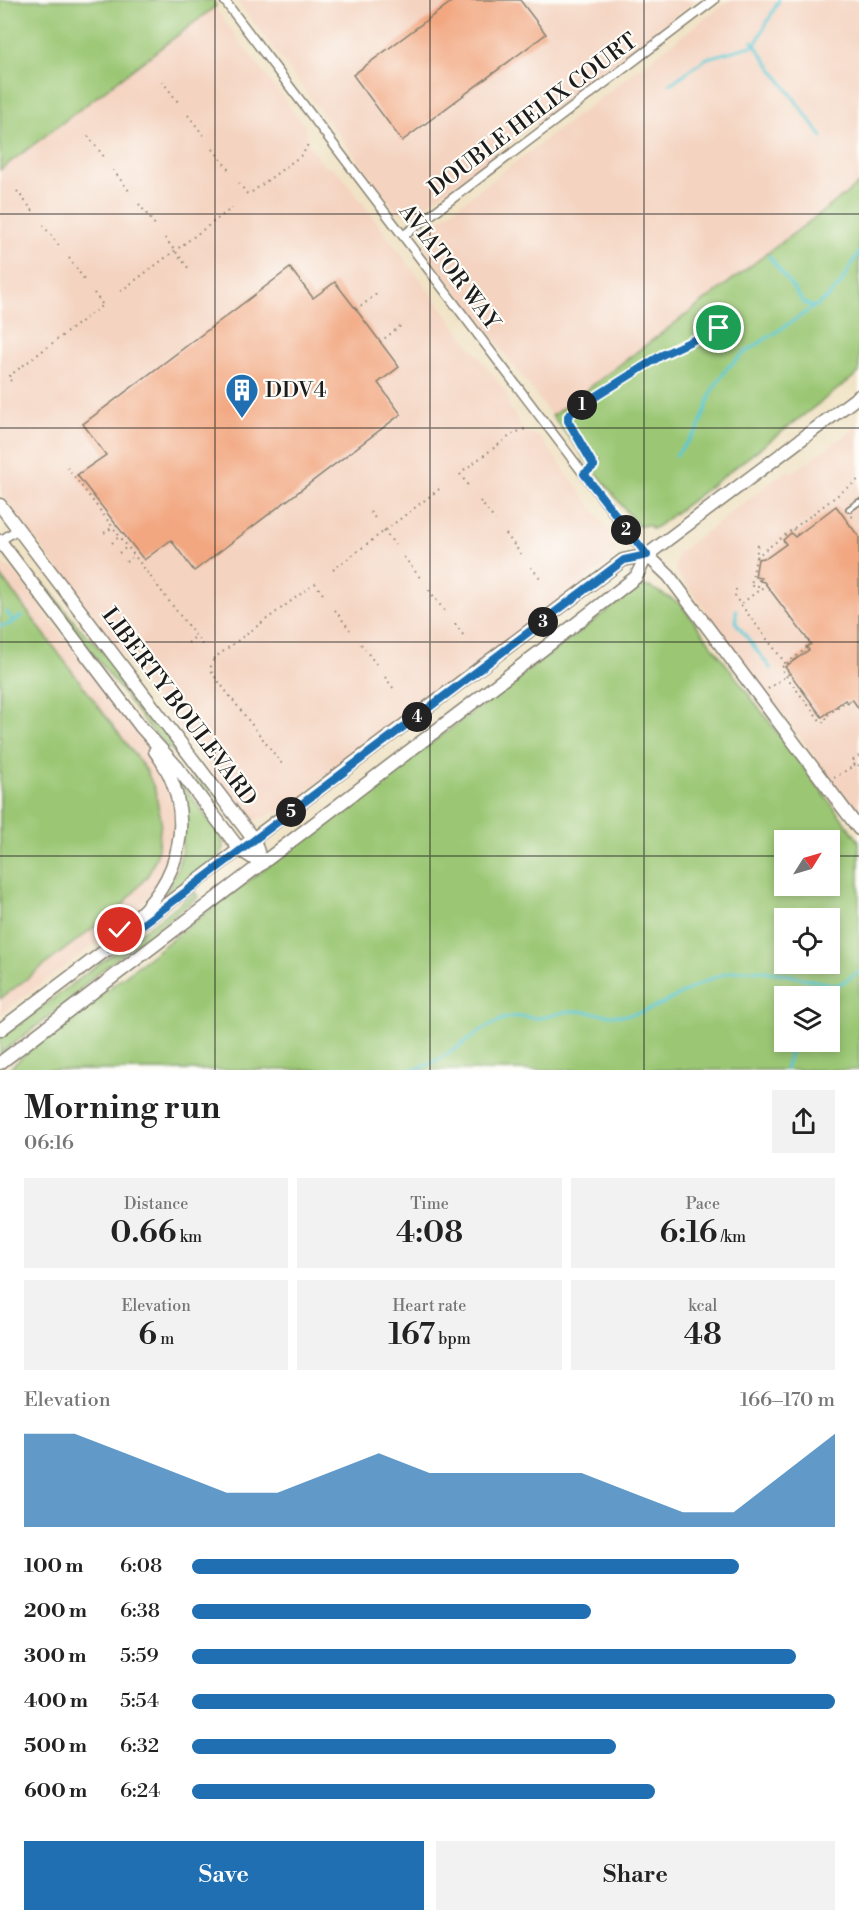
<!DOCTYPE html>
<meta charset="utf-8">
<style>
body{margin:0;font-family:"Libre Bodoni",serif;background:#f2f2f2;color:#222;height:100vh;display:flex;flex-direction:column;font-size:22px;white-space:nowrap}
*{box-sizing:border-box;margin:0}
p{font-size:20px;color:#767676}
.icon{flex:none;width:33px;height:33px;fill:none;stroke:currentColor;stroke-width:2;stroke-linecap:round;stroke-linejoin:round}
.map{position:relative;height:1070px;overflow:hidden}
.side{display:flex;flex-direction:column;background:#fff;flex:1}
.side>*{flex:none}
.needle{width:39px;rotate:53deg}
.buttons{position:absolute;left:774px;top:830px;display:grid;gap:12px}
.buttons a{display:grid;place-items:center;width:66px;height:66px;border-radius:0px;background:#fff;box-shadow:0 3px 9px #0003;font-size:30px}
.pin{position:absolute;display:grid;place-items:center;width:51px;height:51px;color:#fff;margin:-26px;border:3px solid #fff;border-radius:50%;box-shadow:0 2px 6px #0007}
.km{position:absolute;width:30px;height:30px;margin:-15px;border-radius:50%;background:#222;color:#fff;font-size:16px;line-height:30px;text-align:center}
.round{display:grid;place-items:center;flex:none;width:63px;height:63px;border-radius:0px;background:#f2f2f2}
.overview{display:flex;align-items:center;justify-content:space-between;height:102px;padding:0 24px}
h1{font-size:33px;font-weight:600;line-height:45px}
.metrics{display:grid;grid-template-columns:repeat(3,1fr);gap:9px;height:102px;padding:6px 24px}
.metrics div{display:grid;align-content:center;border-radius:0px;background:#f2f2f2;text-align:center}
.metrics b{font-size:30px;font-weight:600}
.metrics small{font-size:16px;font-weight:400}
.metrics p{font-size:16px}
.chart{height:168px;padding:12px 24px}
.chart p{display:flex;justify-content:space-between}
.chart svg{width:100%;height:108px;margin-top:6px;fill:#1f6fb2;opacity:.7}
.primary-button{display:flex;gap:12px;margin-top:auto;padding:12px 24px}
.primary-button a{flex:1;height:69px;border-radius:0px;background:#1f6fb2;color:#fff;font-size:24px;font-weight:600;line-height:69px;text-align:center}
.primary-button a+a{background:#f2f2f2;color:#222}
ul{padding:0 24px;list-style:none;font-size:20px}
li{display:grid;grid-template-columns:96px 72px 1fr;align-items:center;height:45px}
li i{height:15px;border-radius:8px;background:#1f6fb2}
.map>svg:first-child{display:block}
.built{fill:#f4d3c0}
.green{fill:#9bc775;stroke:#5c7248;stroke-width:1.5;fill-rule:evenodd}
.lines{fill:none;stroke-linecap:round;stroke-linejoin:round}
.stream{stroke:#5cc8d3;stroke-width:3}
.building{fill:#f2a781}
.lane-casing{stroke:#868071;stroke-width:8}
.street-casing{stroke:#868071;stroke-width:11}
.secondary-casing{stroke:#868071;stroke-width:15}
.path{stroke:#868071;stroke-width:2;stroke-dasharray:1.5 4.5;stroke-linecap:butt}
.lane{stroke:#fff;stroke-width:4.5}
.street{stroke:#fff;stroke-width:8}
.secondary{stroke:#fff;stroke-width:12}
.route-casing{stroke:#fff;stroke-width:12}
.route{stroke:#1f6fb2;stroke-width:8}
.grid{fill:none;stroke:#1c1c1c;stroke-width:1.5;stroke-opacity:0.55}
.labels{text-anchor:middle;dominant-baseline:central;stroke-width:4.5;stroke-linejoin:round;paint-order:stroke}
.street-label{font-size:22px;fill:#1c1c1c;stroke:#fdfcf7}
.poi-label{font-size:22px;fill:#1c1c1c;stroke:#fdfcf7;text-anchor:start}
</style>
<div class="map">
<svg width="859" height="1070" viewBox="0 0 859 1070">
<rect width="100%" height="100%" fill="#fdfcf7"/>
<filter id="ink" filterUnits="userSpaceOnUse"><feTurbulence type="fractalNoise" baseFrequency=".0167" numOctaves="2"/><feDisplacementMap in="SourceGraphic" scale="12" xChannelSelector="R" yChannelSelector="G"/><feConvolveMatrix kernelMatrix="1 2 1 2 8 2 1 2 1" color-interpolation-filters="sRGB"/></filter>
<filter id="wash" filterUnits="userSpaceOnUse"><feTurbulence type="fractalNoise" baseFrequency=".008" numOctaves="4" result="noise"/><feDisplacementMap in="SourceGraphic" scale="24" xChannelSelector="R" yChannelSelector="G"/><feGaussianBlur stdDeviation="1.35" result="paint"/><feColorMatrix in="noise" values="0 0 0 0 0 0 0 0 0 0 0 0 0 0 0 0 0 1.4 0 .05"/><feComposite in="paint" operator="in"/></filter>
<g filter="url(#wash)">
<rect width="100%" height="100%" fill="#f0e3c6"/>
<!-- built -->
<path class="built" d="M0 0H213L216 6 214 7 305 127 308 143 324 166 334 168 342 176 507 394 509 407 525 431 541 438 613 536 615 552 610 555 614 560 277 814 274 811 265 818 261 817 255 821 252 818 249 821 246 818 0 493Z
M236 0H697L418 212 409 215 405 212 402 214 395 209Z
M729 0H859V184L552 416 426 251 425 235 429 228Z
M859 425V816L675 570 678 553 778 477 789 470 792 473Z
M0 563 13 570 157 760 170 788 175 821 174 841 163 877 132 916 0 1015Z"/>
<!-- green -->
<path class="green" d="M0 0H213L216 6 0 170Z
M859 184V373L658 526 652 529 649 525 638 526 552 416Z
M0 575 146 770 155 790 161 821 157 855 148 875 123 905 0 999Z
M42 582 77 625 107 656 216 800 215 803H212L179 758 147 725 41 585Z
M640 586 650 587 681 604 859 841V1070H8L32 1048 185 929ZM784 840H830V885H784ZM784 918H830V963H784ZM784 996H830V1041H784Z
M180 782 221 836 224 848 218 858 163 898 177 870 182 851Z
M195 892 198 897 94 976 63 1006 0 1054V1038Z"/>
<g class="lines">
<!-- stream -->
<path class="stream" d="M752 41 822 137
M670 84 707 58 755 45 779 0
M769 256 804 303 814 307
M676 455 698 430 713 389 727 368 743 354 826 299 840 285 859 252
M736 610V623L771 669
M7 612 14 622
M0 626 8 625 22 616
M815 996 825 983
M410 1070C446 1064 472 1030 506 1018 518 1014 526 1018 537 1018 550 1018 561 1011 573 1011 591 1011 611 1018 628 1015 671 1009 707 968 752 970 780 971 810 981 838 985L859 972
M785 1070 793 1041"/>
</g>
<g id="blocks">
<!-- building -->
<path class="building" d="M454 0H520L546 34 402 141 353 75Z
M290 268 313 298 335 282 355 308 399 367 378 383 401 414 194 571 171 540 144 560 77 475 106 455 83 424Z
M836 506 859 537V709L852 699 848 703 845 700 822 717 785 667 809 650 806 647 811 644 764 582 760 581 761 578 755 577 758 559 768 557 786 544 783 540 791 533 795 537Z"/>
</g>
</g>
<g filter="url(#ink)">
<use href="#blocks" fill-opacity="0" stroke="#868071" stroke-width="1.5"/>
<g class="lines">
<defs>
<path id="lane" d="M849 509 859 502"/>
<path id="street" d="M224 0 630 535 647 555
M403 236 714 0
M0 541 18 529"/>
<path id="secondary" d="M0 505 254 840 262 864
M0 541 141 727 177 767 240 850 262 864
M647 555 669 576 859 829
M126 926C183 883 199 810 155 751
M0 1030 623 560 647 555 859 396
M0 1063 559 637 636 577 647 555"/>
</defs>
<!-- lane casing -->
<use href="#lane" class="lane-casing"/>
<!-- street casing -->
<use href="#street" class="street-casing"/>
<!-- secondary casing -->
<use href="#secondary" class="secondary-casing"/>
<!-- path -->
<path class="path" d="M162 81 178 102
M188 115 204 136
M88 136 105 158
M213 149 229 170
M113 170 130 192
M239 183 248 195
M17 191 33 211
M252 192 303 154 309 142
M139 204 156 226
M43 225 59 246
M165 238 189 269
M69 258 84 279
M121 291 232 208
M94 293 103 305
M356 310 379 292
M380 342 403 324
M11 381 8 377 104 304
M594 466 568 421 570 414 650 361 719 328
M594 466 601 461
M67 467 204 647
M464 470 514 433 528 428
M460 474 469 487
M480 501 495 520
M370 512 375 518
M847 521 854 515
M793 529 798 535
M384 530 395 545
M104 533 113 527
M506 534 521 554
M112 543 120 536
M758 545 751 586H758L759 578
M119 553 127 547
M404 557 421 579
M756 557 859 479
M126 562 134 556
M531 567 540 578
M333 570 442 487
M315 583 325 597
M736 589 735 597 786 664
M429 590 446 613
M742 603 766 585
M335 610 350 630
M455 624 464 636
M188 643 195 637
M361 644 376 664
M807 648 781 668 786 676 822 723 827 719 825 717 846 701
M213 659 310 587
M213 660 211 666 212 673 282 764
M385 677 394 689
M768 689 790 673
M859 756 852 761 856 767 859 765
M834 778 855 765"/>
<!-- lane -->
<use href="#lane" class="lane"/>
<!-- street -->
<use href="#street" class="street"/>
<!-- secondary -->
<use href="#secondary" class="secondary"/>
</g>
</g>
<g class="lines" filter="url(#ink)">
<defs>
<path id="route" d="M120 930 110 949 624 560 647 555 584 474 594 466 568 421V416L576 409 662 355 719 328"/>
</defs>
<!-- route casing -->
<use href="#route" class="route-casing"/>
<!-- route -->
<use href="#route" class="route"/>
</g>
<!-- grid -->
<path class="grid" d="M215 0V1070M430 0V1070M644 0V1070M0 214H859M0 428H859M0 642H859M0 856H784M830 856H859"/>
<!-- icons -->
<defs>
<symbol id="building-pin" viewBox="-11 -11 22 30"><path d="M0 17L-7.5 6A9.5 9.5 0 1 1 7.5 6Z" fill="#1f6fb2" stroke="#fdfcf7"/><path d="M-4-6H4V6H1V3H-1V6H-4ZM-2.5-4.3h1.7v1.8h-1.7ZM.8-4.3h1.7v1.8H.8ZM-2.5-1h1.7V.8h-1.7ZM.8-1h1.7V.8H.8Z" fill="#fff"/></symbol>
</defs>
<g fill-rule="evenodd">
<use href="#building-pin" x="223" y="371" width="38" height="52"/>
</g>
<g class="labels">
<!-- street labels -->
<g class="street-label">
<text transform="translate(533 115) rotate(-37)">DOUBLE HELIX COURT</text>
<text transform="translate(449 267) rotate(53)">AVIATOR WAY</text>
<text transform="translate(179 707) rotate(53)">LIBERTY BOULEVARD</text>
</g>
<!-- poi labels -->
<g class="poi-label">
<text x="265" y="390">DDV4</text>
</g>
</g>
</svg>
<div class="buttons">
<a><svg class="needle" viewBox="-14 -14 28 28"><path d="M0-13l5 13h-10z" fill="#e53935"/><path d="M0 13l5-13h-10z" fill="#767676"/></svg></a>
<a><svg class="icon" aria-label="locate" viewBox="0 0 24 24"><circle cx="12" cy="12" r="6"/><path d="M12 2v4M12 18v4M2 12h4M18 12h4"/></svg></a>
<a><svg class="icon" aria-label="layers" viewBox="0 0 24 24"><path d="M12 4l9 5-9 5-9-5zM3 14l9 5 9-5"/></svg></a>
</div>
<div class="pin" style="left:719px;top:328px;background:#1e9e55"><svg class="icon" aria-label="arrive" viewBox="0 0 24 24"><path d="M6 21V4h12l-3 4 3 4H6"/></svg></div>
<div class="pin" style="left:120px;top:930px;background:#d93025"><svg class="icon" aria-label="check" viewBox="0 0 24 24"><path d="M5 12l5 5 9-10"/></svg></div>
<b class="km" style="left:582px;top:405px">1</b>
<b class="km" style="left:626px;top:530px">2</b>
<b class="km" style="left:543px;top:622px">3</b>
<b class="km" style="left:417px;top:717px">4</b>
<b class="km" style="left:291px;top:812px">5</b>
</div>
<section class="side">
<div class="overview"><div><h1>Morning run</h1><p>06:16</p></div><a class="round"><svg class="icon" aria-label="share" viewBox="0 0 24 24"><path d="M12 15V3M7 8l5-5 5 5M5 13v7h14v-7"/></svg></a></div>
<div class="metrics">
<div><p>Distance</p><b>0.66<small> km</small></b></div>
<div><p>Time</p><b>4:08</b></div>
<div><p>Pace</p><b>6:16<small> /km</small></b></div>
</div>
<div class="metrics">
<div><p>Elevation</p><b>6<small> m</small></b></div>
<div><p>Heart rate</p><b>167<small> bpm</small></b></div>
<div><p>kcal</p><b>48</b></div>
</div>
<div class="chart"><p><span>Elevation</span>166–170 m</p>
<svg viewBox="0 0 160 44" preserveAspectRatio="none"><path d="M0 44V6L10 6L20 14L30 22L40 30L50 30L60 22L70 14L80 22L90 22L100 22L110 22L120 30L130 38L140 38L150 22L160 6V44z"/></svg>
</div>
<ul>
<li><b>100 m</b>6:08<i style="width:85%"></i></li>
<li><b>200 m</b>6:38<i style="width:62%"></i></li>
<li><b>300 m</b>5:59<i style="width:94%"></i></li>
<li><b>400 m</b>5:54<i style="width:100%"></i></li>
<li><b>500 m</b>6:32<i style="width:66%"></i></li>
<li><b>600 m</b>6:24<i style="width:72%"></i></li>
</ul>
<div class="primary-button"><a>Save</a><a>Share</a></div>
</section>
